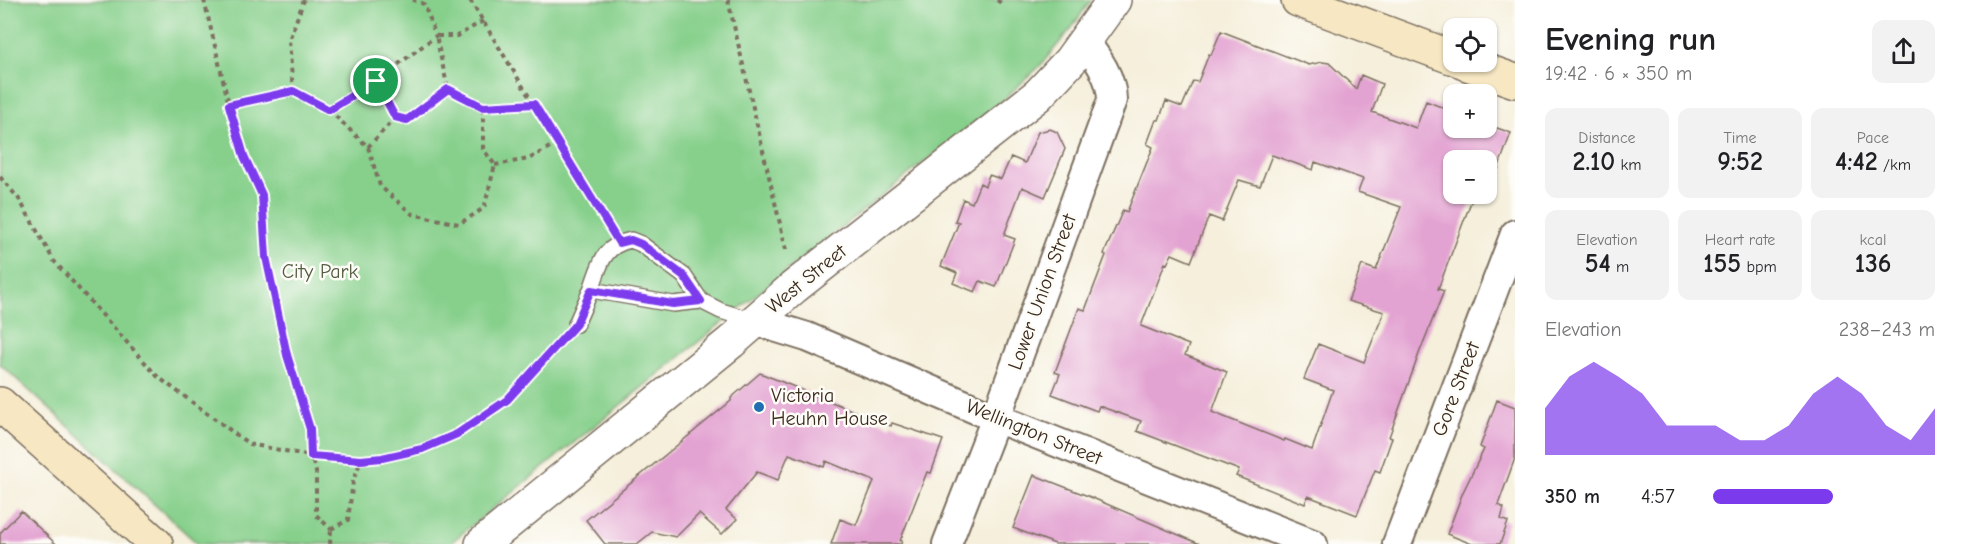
<!DOCTYPE html>
<meta charset="utf-8">
<style>
body{margin:0;font-family:"Comic Neue",sans-serif;background:#f2f2f2;color:#202124;height:100vh;display:flex;flex-direction:column;font-size:22px;white-space:nowrap}
*{box-sizing:border-box;margin:0}
p{font-size:20px;color:#757577}
.icon{flex:none;width:33px;height:33px;fill:none;stroke:currentColor;stroke-width:2;stroke-linecap:round;stroke-linejoin:round}
.map{position:relative;flex:1;overflow:hidden}
.drawer{display:flex;flex-direction:column;background:#fff;width:450px}
.drawer>*{flex:none}
.buttons{position:absolute;left:1443px;top:18px;display:grid;gap:12px}
.buttons a{display:grid;place-items:center;width:54px;height:54px;border-radius:12px;background:#fff;box-shadow:0 2px 4px #0004;font-size:30px}
.pin{position:absolute;display:grid;place-items:center;width:51px;height:51px;color:#fff;margin:-26px;border:3px solid #fff;border-radius:50%;box-shadow:0 2px 6px #0007}
.round{display:grid;place-items:center;flex:none;width:63px;height:63px;border-radius:12px;background:#f2f2f2}
.overview{display:flex;align-items:center;justify-content:space-between;height:102px;padding:0 30px}
h1{font-size:33px;font-weight:800;line-height:45px}
.metrics{display:grid;grid-template-columns:repeat(3,1fr);gap:9px;height:102px;padding:6px 30px}
.metrics div{display:grid;align-content:center;border-radius:12px;background:#f2f2f2;text-align:center}
.metrics b{font-size:26px;font-weight:800}
.metrics small{font-size:16px;font-weight:400}
.metrics p{font-size:16px}
.chart{height:168px;padding:12px 30px}
.chart p{display:flex;justify-content:space-between}
.chart svg{width:100%;height:108px;margin-top:6px;fill:#7c3aed;opacity:.7}
ul{padding:0 30px;list-style:none;font-size:20px}
li{display:grid;grid-template-columns:96px 72px 1fr;align-items:center;height:45px}
li i{height:15px;border-radius:8px;background:#7c3aed}
main{display:flex;flex:1;min-height:0}
.map>svg:first-child{display:block}
.green{fill:#87d08c;stroke:#617d55;stroke-width:1.5}
.building{fill:#e3a3d2;fill-rule:evenodd}
.lines{fill:none;stroke-linecap:round;stroke-linejoin:round}
.service-casing{stroke:#7c6f60;stroke-width:18}
.minor-casing{stroke:#7c6f60;stroke-width:32}
.tertiary-casing{stroke:#7c6f60;stroke-width:36}
.secondary-casing{stroke:#7c6f60;stroke-width:36}
.path{stroke:#7c6f60;stroke-width:4;stroke-dasharray:4.5 4.5;stroke-linecap:butt}
.service{stroke:#fff;stroke-width:15}
.minor{stroke:#fff;stroke-width:28}
.tertiary{stroke:#fff;stroke-width:33}
.secondary{stroke:#f7e8c3;stroke-width:33}
.route-casing{stroke:#fff;stroke-width:12}
.route{stroke:#7c3aed;stroke-width:8}
.poi-dot{fill:#1f6fb2;stroke:#fdfcf7;stroke-width:2}
.labels{text-anchor:middle;dominant-baseline:central;stroke-width:5;stroke-linejoin:round;paint-order:stroke}
.park-label{font-size:20px;fill:#525c3f;stroke:#fdfcf7}
.street-label{font-size:20px;fill:#3b2a1e;stroke:#fdfcf7}
.poi-label{font-size:20px;fill:#3b2a1e;stroke:#fdfcf7;text-anchor:start}
</style>
<main>
<div class="map">
<svg width="1515" height="544" viewBox="0 0 1515 544">
<rect width="100%" height="100%" fill="#fdfcf7"/>
<filter id="ink" filterUnits="userSpaceOnUse"><feTurbulence type="fractalNoise" baseFrequency=".0167" numOctaves="2"/><feDisplacementMap in="SourceGraphic" scale="12" xChannelSelector="R" yChannelSelector="G"/><feConvolveMatrix kernelMatrix="1 2 1 2 8 2 1 2 1" color-interpolation-filters="sRGB"/></filter>
<filter id="wash" filterUnits="userSpaceOnUse"><feTurbulence type="fractalNoise" baseFrequency=".008" numOctaves="4" result="noise"/><feDisplacementMap in="SourceGraphic" scale="24" xChannelSelector="R" yChannelSelector="G"/><feGaussianBlur stdDeviation="1.35" result="paint"/><feColorMatrix in="noise" values="0 0 0 0 0 0 0 0 0 0 0 0 0 0 0 0 0 1.4 0 .05"/><feComposite in="paint" operator="in"/></filter>
<g filter="url(#wash)">
<rect width="100%" height="100%" fill="#f5efdb"/>
<!-- green -->
<path class="green" d="M0 0H1091L1071 29 1039 67 1004 99 755 296 449 544H198L0 364Z"/>
<g id="blocks">
<!-- building -->
<path class="building" d="M1221 31 1309 65 1322 62 1329 63 1356 89 1361 75 1382 84 1372 112 1416 128 1426 101 1454 112V128H1486V124L1511 133 1488 196 1483 194H1486V160H1454V194H1474L1438 289 1444 291 1420 351 1389 437 1392 438 1380 472 1375 470 1357 515 1308 496 1305 504 1236 476 1239 470 1137 431 1141 421 1099 406 1097 411 1052 394 1060 374 1055 372 1079 308 1085 310 1106 255 1104 254 1123 210 1127 212 1153 147 1147 144 1156 120H1159L1166 101 1182 107 1193 81 1198 82 1209 54 1211 55ZM1272 155 1313 170 1315 162 1363 179 1358 192 1401 207 1376 270 1362 265 1348 301 1384 312 1364 362 1318 344 1304 379 1333 390 1312 450 1285 439 1284 441 1212 412 1227 372 1185 355 1189 345 1141 326 1165 263 1167 264 1172 254 1191 262 1209 216 1222 221 1239 180 1260 186Z
M1050 129 1057 132 1065 149 1045 197 1022 187 1004 235 1015 239 996 287 980 281 975 292 953 283 957 273 941 266 959 222 955 221 963 199 972 203 980 183 985 186 989 175 1001 179 1011 157 1025 163 1038 132Z
M760 373 891 426 892 423 943 440 931 473 927 472 900 541H902L901 544H831L840 519 856 525 874 481 826 461 824 467 789 454 778 480 757 472 726 510 737 519 722 534 699 514 676 537 652 532 637 544H605L586 520 731 401V398Z
M1497 400 1515 407V458L1498 505 1504 508 1501 519 1508 522 1500 544H1472L1447 534 1463 492 1484 449 1480 447Z
M1034 475 1088 496 1200 544H1055L1013 528Z
M21 511 56 544H0V533Z"/>
</g>
</g>
<g filter="url(#ink)">
<use href="#blocks" fill-opacity="0" stroke="#7c6f60" stroke-width="1.5"/>
<g class="lines">
<defs>
<path id="service" d="M631 240 641 244 684 276 701 301 673 304 591 290C600 265 602 246 631 240Z
M701 301 721 311 754 321
M576 324 591 290"/>
<path id="minor" d="M755 321 807 337 996 418 1313 544
M947 544 996 418 1112 100C1112 78 1098 59 1085 42
M1397 544 1515 234"/>
<path id="tertiary" d="M482 544 731 342 794 287 1038 95 1070 61 1114 0"/>
<path id="secondary" d="M1298 0 1454 58
M1462 62 1515 81
M0 404 156 544"/>
</defs>
<!-- service casing -->
<use href="#service" class="service-casing"/>
<!-- minor casing -->
<use href="#minor" class="minor-casing"/>
<!-- tertiary casing -->
<use href="#tertiary" class="tertiary-casing"/>
<!-- secondary casing -->
<use href="#secondary" class="secondary-casing"/>
<!-- path -->
<path class="path" d="M204 0 229 105 244 156 262 195 266 257 287 355 310 429 311 456 316 472V515L331 529
M470 0 609 227
M728 0 787 254
M997 0 1002 4
M483 21 457 36H436L448 89 483 107 534 104
M376 81 395 118 407 120 448 89
M293 91 289 40 304 0
M229 105 293 91 329 110 376 81 436 36 424 4 413 0
M329 110 368 147 380 186 412 214 459 224 484 208 495 165 483 149V107
M368 147 395 118
M495 165 529 159 557 143
M0 177 19 199 54 261 158 377 249 444 311 456 361 460 382 458 422 449 457 434 507 400 562 339
M331 529 348 520 353 481 361 460
M330 544 331 529"/>
<!-- service -->
<use href="#service" class="service"/>
<!-- minor -->
<use href="#minor" class="minor"/>
<!-- tertiary -->
<use href="#tertiary" class="tertiary"/>
<!-- secondary -->
<use href="#secondary" class="secondary"/>
</g>
</g>
<g class="lines" filter="url(#ink)">
<defs>
<path id="route" d="M376 81 395 117 407 120 448 89 483 107 534 104 619 243 631 240 641 244 684 276 701 301 673 304 591 290 576 324 507 400 457 434 422 449 382 458 361 460 311 456 310 429 287 355 266 257 262 195 244 156 229 105 293 91 329 110Z"/>
</defs>
<!-- route casing -->
<use href="#route" class="route-casing"/>
<!-- route -->
<use href="#route" class="route"/>
</g>
<!-- markers -->
<circle class="poi-dot" cx="759" cy="407" r="6"/>
<g class="labels">
<!-- park labels -->
<g class="park-label">
<text x="320" y="271">City Park</text>
</g>
<!-- street labels -->
<g class="street-label">
<text transform="translate(806 279) rotate(-39)">West Street</text>
<text transform="translate(1042 292) rotate(-70)">Lower Union Street</text>
<text transform="translate(1456 389) rotate(-69)">Gore Street</text>
<text transform="translate(1034 432) rotate(22)">Wellington Street</text>
</g>
<!-- poi labels -->
<g class="poi-label">
<text x="771" y="395">Victoria<tspan x="771" dy="23">Heuhn House</tspan></text>
</g>
</g>
</svg>
<div class="buttons">
<a><svg class="icon" aria-label="locate" viewBox="0 0 24 24"><circle cx="12" cy="12" r="6"/><path d="M12 2v4M12 18v4M2 12h4M18 12h4"/></svg></a>
<a>+</a>
<a>−</a>
</div>
<div class="pin" style="left:376px;top:81px;background:#1e9e55"><svg class="icon" aria-label="arrive" viewBox="0 0 24 24"><path d="M6 21V4h12l-3 4 3 4H6"/></svg></div>
</div>
<section class="drawer">
<div class="overview"><div><h1>Evening run</h1><p>19:42 · 6 × 350 m</p></div><a class="round"><svg class="icon" aria-label="share" viewBox="0 0 24 24"><path d="M12 15V3M7 8l5-5 5 5M5 13v7h14v-7"/></svg></a></div>
<div class="metrics">
<div><p>Distance</p><b>2.10<small> km</small></b></div>
<div><p>Time</p><b>9:52</b></div>
<div><p>Pace</p><b>4:42<small> /km</small></b></div>
</div>
<div class="metrics">
<div><p>Elevation</p><b>54<small> m</small></b></div>
<div><p>Heart rate</p><b>155<small> bpm</small></b></div>
<div><p>kcal</p><b>136</b></div>
</div>
<div class="chart"><p><span>Elevation</span>238–243 m</p>
<svg viewBox="0 0 160 44" preserveAspectRatio="none"><path d="M0 44V25L10 12L20 6L30 12L40 19L50 32L60 32L70 32L80 38L90 38L100 32L110 19L120 12L130 19L140 32L150 38L160 25V44z"/></svg>
</div>
<ul>
<li><b>350 m</b>4:57<i style="width:54%"></i></li>
</ul>
</section>
</main>
